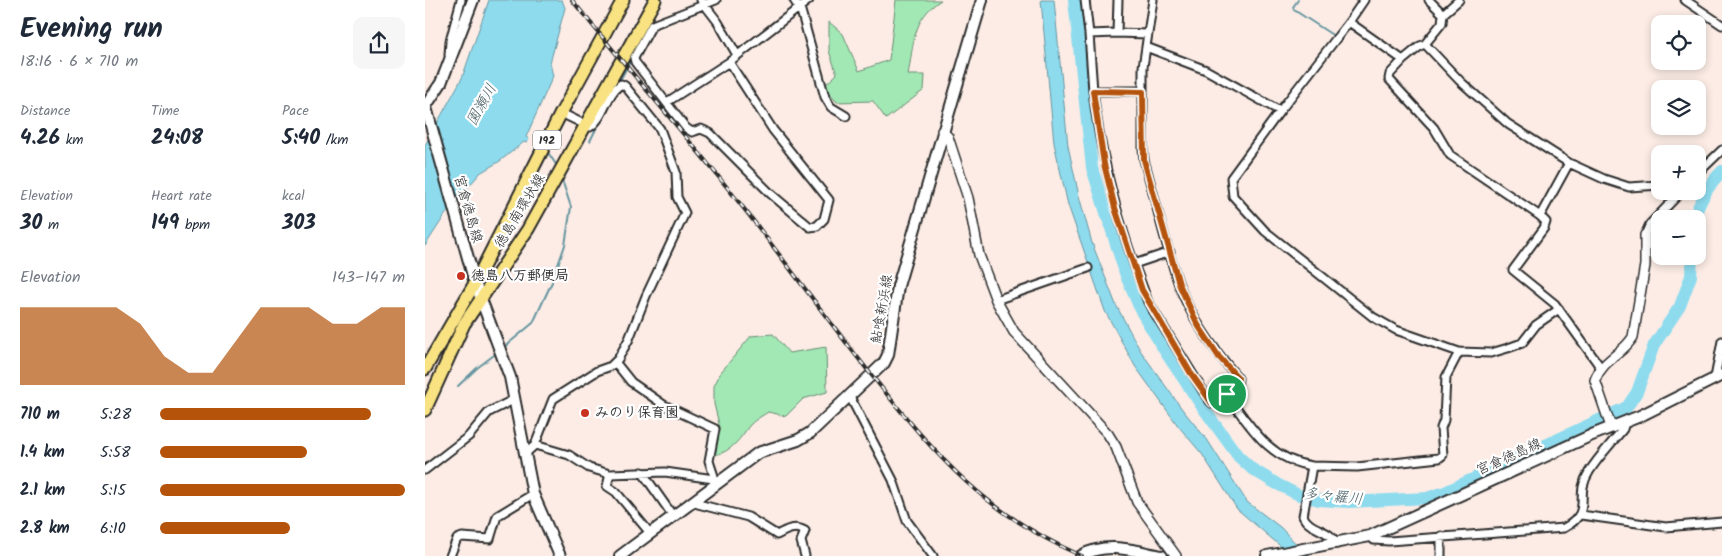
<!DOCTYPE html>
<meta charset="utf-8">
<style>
body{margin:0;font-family:Kalam,"Klee One",sans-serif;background:#f6f6f7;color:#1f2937;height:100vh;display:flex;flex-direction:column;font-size:19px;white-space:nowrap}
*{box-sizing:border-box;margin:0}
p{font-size:16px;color:#747a83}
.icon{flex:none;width:28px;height:28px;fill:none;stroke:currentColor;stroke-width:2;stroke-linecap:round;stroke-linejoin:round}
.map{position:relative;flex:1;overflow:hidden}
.sheet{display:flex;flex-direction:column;background:#fff;width:425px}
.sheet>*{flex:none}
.controls{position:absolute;left:1226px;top:15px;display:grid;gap:10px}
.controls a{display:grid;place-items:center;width:55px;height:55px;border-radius:10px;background:#fff;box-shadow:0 2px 8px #0003;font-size:25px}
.pin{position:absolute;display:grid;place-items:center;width:42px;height:42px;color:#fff;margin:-21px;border:2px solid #fff;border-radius:50%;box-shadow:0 1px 5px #0007}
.round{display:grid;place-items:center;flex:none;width:52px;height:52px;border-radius:10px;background:#f6f6f7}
.overview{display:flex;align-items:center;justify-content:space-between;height:85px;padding:0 20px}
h1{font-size:28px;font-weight:700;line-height:38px}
.figures{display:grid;grid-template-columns:repeat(3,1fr);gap:8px;height:85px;padding:5px 20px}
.figures div{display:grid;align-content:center}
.figures b{font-size:21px;font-weight:700}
.figures small{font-size:14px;font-weight:400}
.figures p{font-size:14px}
.chart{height:140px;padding:10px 20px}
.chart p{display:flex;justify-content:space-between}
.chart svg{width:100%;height:90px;margin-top:5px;fill:#b45309;opacity:.7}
ul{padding:0 20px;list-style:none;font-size:16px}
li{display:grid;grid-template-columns:80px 60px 1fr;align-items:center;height:38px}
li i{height:12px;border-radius:6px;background:#b45309}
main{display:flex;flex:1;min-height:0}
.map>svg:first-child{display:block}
.green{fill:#a2e8b5;stroke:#668a70}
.water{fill:#8edbee;stroke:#6695a0}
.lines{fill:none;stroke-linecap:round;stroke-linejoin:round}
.stream{stroke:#6695a0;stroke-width:2}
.river{stroke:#8edbee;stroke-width:12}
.minor-casing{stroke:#2b2b2b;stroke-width:11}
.tertiary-casing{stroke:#2b2b2b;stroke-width:12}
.secondary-casing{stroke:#2b2b2b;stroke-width:14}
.trunk-casing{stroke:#2b2b2b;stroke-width:15}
.minor{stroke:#fff;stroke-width:7}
.tertiary{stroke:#fff;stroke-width:9}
.secondary{stroke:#fff;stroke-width:10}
.trunk{stroke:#f8e281;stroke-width:11}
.rail-casing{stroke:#2b2b2b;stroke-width:4}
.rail{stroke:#fff;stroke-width:2;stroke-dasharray:5.5;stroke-linecap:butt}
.route-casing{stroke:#fff;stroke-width:10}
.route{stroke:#b45309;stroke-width:6}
.poi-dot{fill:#c8321e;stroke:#fff;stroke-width:2}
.labels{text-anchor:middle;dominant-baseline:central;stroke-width:4.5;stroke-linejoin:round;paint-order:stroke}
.shield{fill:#fff;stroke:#6b6b6b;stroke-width:1}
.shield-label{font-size:12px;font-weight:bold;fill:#2b2b2b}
.street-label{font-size:14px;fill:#2b2b2b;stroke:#fff}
.poi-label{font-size:14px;font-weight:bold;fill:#2b2b2b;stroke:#fff;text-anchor:start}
.water-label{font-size:15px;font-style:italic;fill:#496066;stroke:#fff}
</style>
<main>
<section class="sheet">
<div class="overview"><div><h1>Evening run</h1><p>18:16 · 6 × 710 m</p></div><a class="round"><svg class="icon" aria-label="share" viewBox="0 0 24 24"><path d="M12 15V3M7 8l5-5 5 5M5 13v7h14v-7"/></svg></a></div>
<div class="figures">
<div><p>Distance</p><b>4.26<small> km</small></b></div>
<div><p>Time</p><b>24:08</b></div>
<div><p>Pace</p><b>5:40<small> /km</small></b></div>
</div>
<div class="figures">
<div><p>Elevation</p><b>30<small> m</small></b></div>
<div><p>Heart rate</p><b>149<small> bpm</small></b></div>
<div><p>kcal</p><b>303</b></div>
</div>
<div class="chart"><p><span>Elevation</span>143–147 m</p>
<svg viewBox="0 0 160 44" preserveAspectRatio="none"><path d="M0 44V6L10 6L20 6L30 6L40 6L50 14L60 30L70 38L80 38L90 22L100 6L110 6L120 6L130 14L140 14L150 6L160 6V44z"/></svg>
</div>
<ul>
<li><b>710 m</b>5:28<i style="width:86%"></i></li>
<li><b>1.4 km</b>5:58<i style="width:60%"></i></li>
<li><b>2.1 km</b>5:15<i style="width:100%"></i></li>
<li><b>2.8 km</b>6:10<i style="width:53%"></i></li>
</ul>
</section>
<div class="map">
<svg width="1297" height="556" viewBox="0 0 1297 556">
<rect width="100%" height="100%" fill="#fcece5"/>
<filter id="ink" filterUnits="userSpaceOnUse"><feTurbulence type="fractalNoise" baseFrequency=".02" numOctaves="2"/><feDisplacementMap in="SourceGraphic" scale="10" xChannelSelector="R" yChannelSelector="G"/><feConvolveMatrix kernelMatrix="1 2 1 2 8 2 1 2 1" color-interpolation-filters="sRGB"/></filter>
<g filter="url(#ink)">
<!-- green -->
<path class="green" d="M471 0H516C487 19 489 43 483 75H500L499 90 461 119 448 101 412 102 398 87 412 74 404 51V22L418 34 434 71 464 60Z
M348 334 364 353 401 347 402 392 378 399 361 416 343 412C337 416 329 420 324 426 315 439 306 452 290 455L295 428 289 404V386L296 372 326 336Z"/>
<!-- water -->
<path class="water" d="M64 0H137L140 8 125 63 128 76 101 137 104 139 102 143 99 142 75 161 55 173 20 215 0 246V145L37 78Z
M616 0H629L643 146 654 196 667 243 691 305 715 350 757 409 783 441 822 502 855 527 883 556H867L812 509 777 454 754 427 710 366 680 311 643 205 629 143Z"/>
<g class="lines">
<!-- stream -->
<path class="stream" d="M873 0 868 7 869 10 909 36 908 38
M224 25 233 6
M194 82 207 58
M165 141 174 123
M122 151 132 166
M811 165 816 159
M78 348 108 323 127 282 140 245 146 207 136 177
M33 386 52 368 73 352"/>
<!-- river -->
<path class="river" d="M649 0 667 168 701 276 717 313 741 353 776 405 813 456 827 469 852 484 874 495 894 500 924 502 1002 498 1020 492 1202 407 1212 392 1229 345 1255 306 1266 276 1267 256
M1269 219C1275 200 1283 185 1297 171"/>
<defs>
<path id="minor" d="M276 0 293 22 312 55
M291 0 227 25 209 58 210 62 261 128 267 132 276 129 285 133 346 194 385 227 392 226 399 219 404 200 348 130 304 62
M369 0 376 11 400 97 406 107 421 116
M660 0 664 34 692 33
M693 0 692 33 723 34
M728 0 718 67V148L719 160C731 201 740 244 754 285 767 320 789 350 813 378L812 386 802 395C826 427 844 460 887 466L878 516C884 530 905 529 912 544
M939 0 924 22 978 60 995 46 1000 44
M1004 0 1018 14 1034 0
M1260 0 1297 25
M1018 14 1017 23 1000 44 1035 81 1083 124 1144 163 1179 179 1204 187 1235 185
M664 34 668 91H718
M721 47 781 70 855 111 924 22
M24 55 25 41 36 0
M978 60 965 74 964 79 1009 128 1025 155 1115 216 1144 163
M668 91C675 151 689 207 709 264L745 252
M242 102 304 62 384 0
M855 111 806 178 808 196 840 231 948 317 971 330 1034 352 1021 377 1019 420 1016 428 1018 455 1014 458 932 467 887 466
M1272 174 1297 150
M1115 216 1121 222 1119 228 1088 270 1130 304 1176 368
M1220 235 1225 224 1257 191
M709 264 723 302 783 399 787 403 802 395
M571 300 663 268
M1034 352 1066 353 1083 348 1097 343 1111 325 1134 309
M190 362 206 382 239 405 290 429 284 461 291 482
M1290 378 1297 341
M425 397 468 480 482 521 508 556
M110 445 128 399 172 371 186 366 193 359 204 339 221 296 260 213 252 197 251 172 235 129 200 86 196 84C181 94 180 117 165 127L136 113
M100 454 110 445 144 455 164 468 185 474 240 472 289 479
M0 470 44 436 64 412 90 399
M217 472 248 516
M185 474 182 486 191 492 225 533
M268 501 273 504 323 517 352 535C361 530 370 525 380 531L376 541 380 556
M1156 515 1241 527 1297 522
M945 536 949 540 964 541 1139 528C1170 511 1148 497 1164 472 1173 457 1187 443 1198 429L1200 422
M1016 536V556
M25 556 32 539 37 537 65 539 72 516 108 494"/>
<path id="tertiary" d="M517 131 523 137 543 198 554 255 571 300 589 332 683 434 691 447 712 502 751 556
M1186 427 1170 380C1177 360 1198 354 1208 337L1220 265V235"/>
<path id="secondary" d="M0 104 50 283 85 377 108 494 135 556
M0 107 16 83 48 0
M195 556 333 453 373 440 385 433 459 363 463 355 473 286 557 0
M656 556C682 541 710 551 737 556
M842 556 945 536 1167 435 1215 416 1297 375"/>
<path id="trunk" d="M0 369 50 283 136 113 198 0
M0 410 39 324 103 229 230 0"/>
</defs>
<!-- minor casing -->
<use href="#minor" class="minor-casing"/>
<!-- tertiary casing -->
<use href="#tertiary" class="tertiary-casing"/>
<!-- secondary casing -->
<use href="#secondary" class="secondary-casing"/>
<!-- trunk casing -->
<use href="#trunk" class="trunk-casing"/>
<!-- minor -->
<use href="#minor" class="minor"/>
<!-- tertiary -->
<use href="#tertiary" class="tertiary"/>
<!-- secondary -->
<use href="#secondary" class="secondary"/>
<!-- trunk -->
<use href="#trunk" class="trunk"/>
<defs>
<path id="rail" d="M147 0C204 71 264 138 320 210 363 265 404 322 448 377 513 458 559 513 657 556"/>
</defs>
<!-- rail casing -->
<use href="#rail" class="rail-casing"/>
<!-- rail -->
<use href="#rail" class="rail"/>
</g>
</g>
<g class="lines" filter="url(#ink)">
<defs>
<path id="route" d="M668 91 718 92 719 160 754 284 773 325 794 357 813 378 812 386 787 403 765 372 717 290 690 208 679 164Z"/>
</defs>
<!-- route casing -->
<use href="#route" class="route-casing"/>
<!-- route -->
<use href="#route" class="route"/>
</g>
<!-- markers -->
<g class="poi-dot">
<circle cx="36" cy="276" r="5"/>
<circle cx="160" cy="413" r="5"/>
</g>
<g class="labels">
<!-- shield labels -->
<rect class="shield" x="108" y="130.5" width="28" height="19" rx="4"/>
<g class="shield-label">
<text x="122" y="140">192</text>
</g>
<!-- street labels -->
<g class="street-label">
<text transform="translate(43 209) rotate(74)">宮倉徳島線</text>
<text transform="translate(95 211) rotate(-59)">徳島南環状線</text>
<text transform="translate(457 309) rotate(-80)">鮎喰新浜線</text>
<text transform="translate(1084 457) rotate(-24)">宮倉徳島線</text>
</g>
<!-- poi labels -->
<g class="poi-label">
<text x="46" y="276">徳島八万郵便局</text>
<text x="170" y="413">みのり保育園</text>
</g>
<!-- water labels -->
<g class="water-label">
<text transform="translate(57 105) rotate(-61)">園瀬川</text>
<text transform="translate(908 497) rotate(6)">多々羅川</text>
</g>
</g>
</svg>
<div class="controls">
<a><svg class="icon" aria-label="locate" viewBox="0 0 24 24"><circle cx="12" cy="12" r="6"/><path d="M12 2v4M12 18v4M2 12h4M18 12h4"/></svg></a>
<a><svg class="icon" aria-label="layers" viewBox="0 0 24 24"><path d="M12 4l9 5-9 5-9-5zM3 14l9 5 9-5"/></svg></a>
<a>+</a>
<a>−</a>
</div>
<div class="pin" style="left:802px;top:394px;background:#1e9e55"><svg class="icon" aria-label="arrive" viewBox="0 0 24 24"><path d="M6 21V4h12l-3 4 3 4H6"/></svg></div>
</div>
</main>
